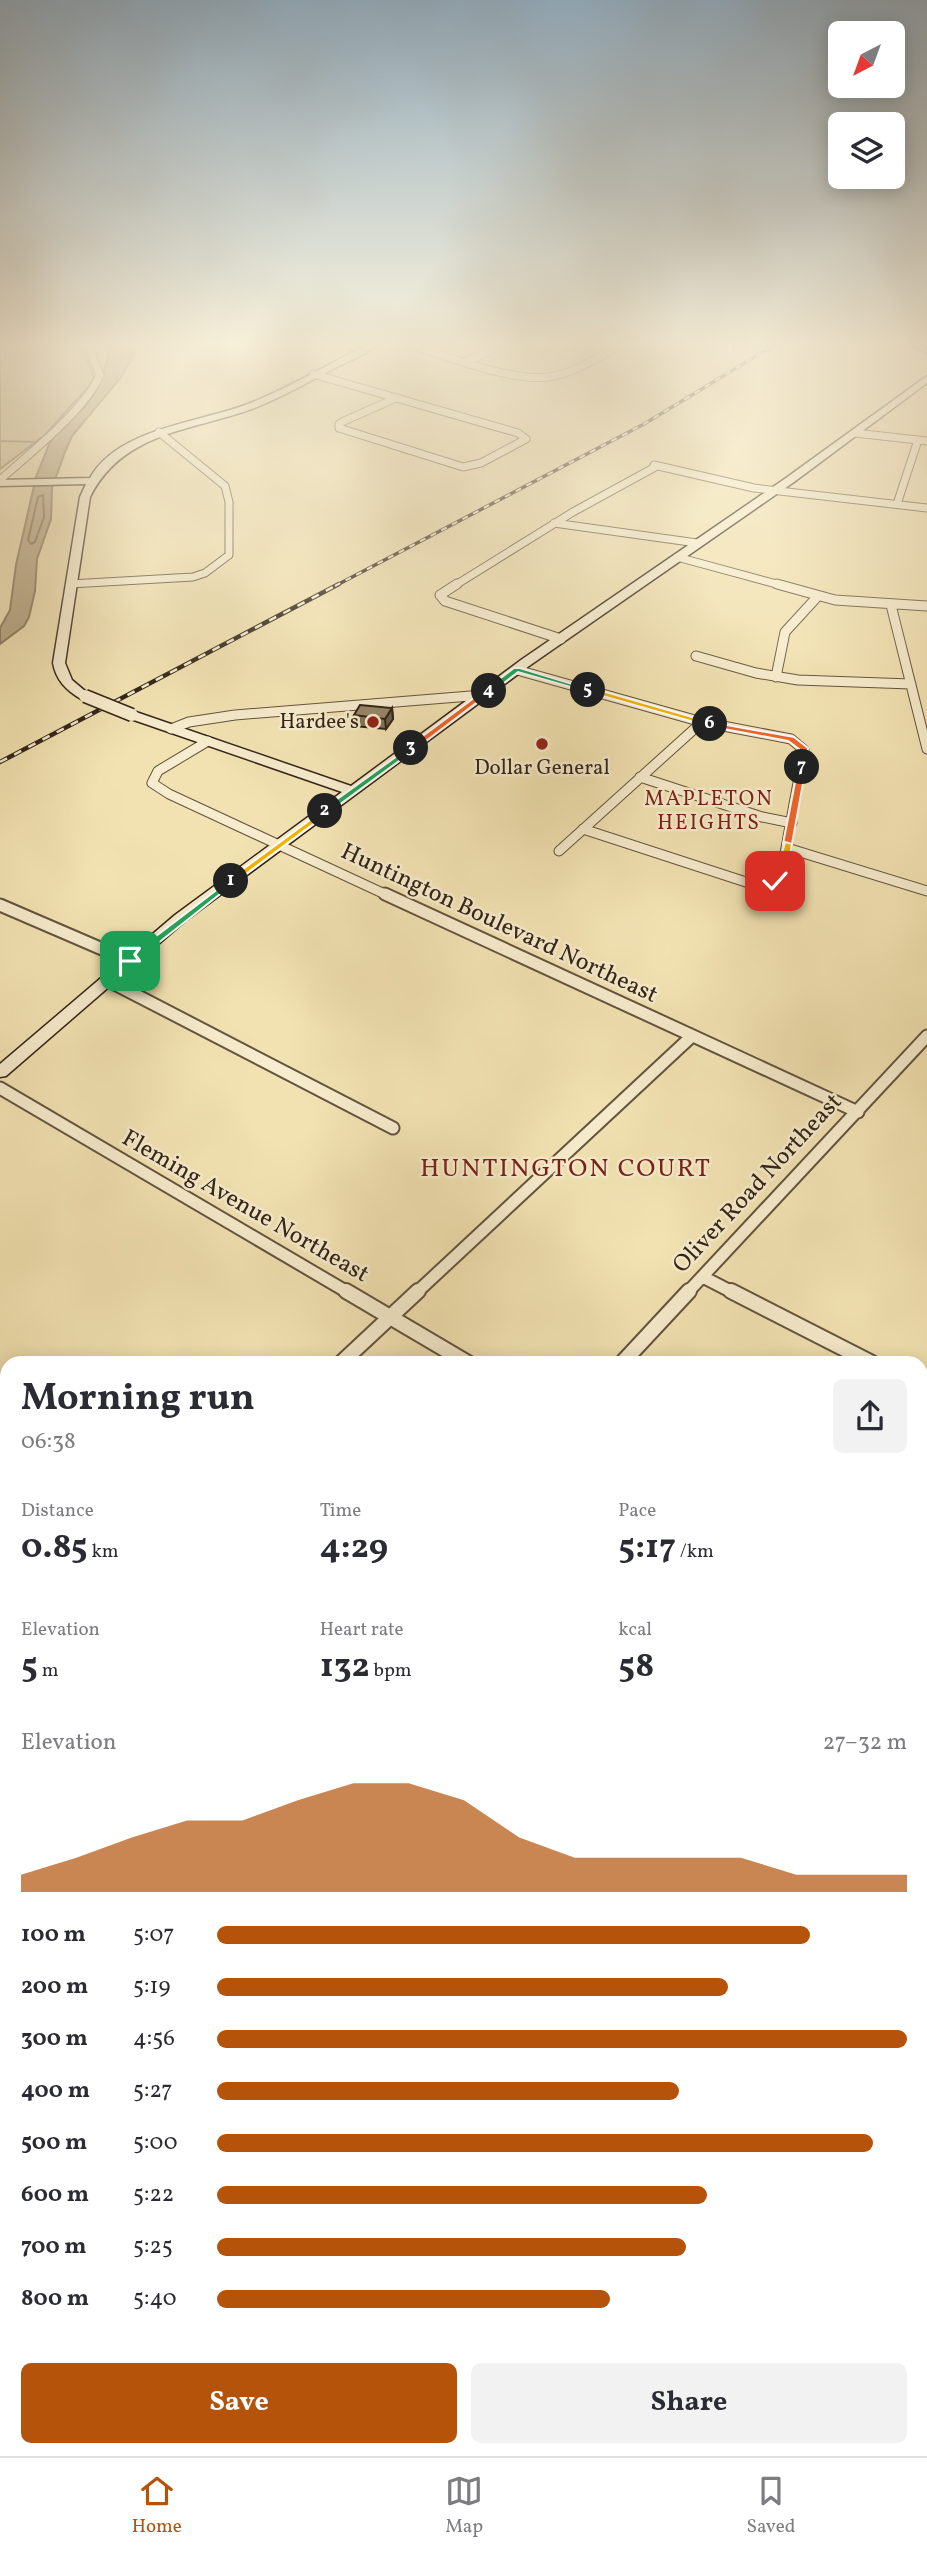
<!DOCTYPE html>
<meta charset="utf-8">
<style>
body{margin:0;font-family:Vollkorn,serif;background:#f2f2f3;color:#2b2b33;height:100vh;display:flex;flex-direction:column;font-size:26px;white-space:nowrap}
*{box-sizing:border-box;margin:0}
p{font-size:23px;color:#7c7c81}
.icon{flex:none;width:38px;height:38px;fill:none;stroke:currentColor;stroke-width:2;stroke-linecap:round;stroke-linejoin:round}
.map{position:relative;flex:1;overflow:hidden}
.side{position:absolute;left:0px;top:1356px;width:928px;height:1101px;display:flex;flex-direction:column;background:#fff;border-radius:21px 21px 0 0;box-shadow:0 4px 18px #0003}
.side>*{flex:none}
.needle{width:46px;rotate:221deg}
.tools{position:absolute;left:828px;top:21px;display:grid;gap:14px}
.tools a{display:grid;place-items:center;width:77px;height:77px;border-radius:10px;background:#fff;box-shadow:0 4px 18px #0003;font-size:35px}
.pin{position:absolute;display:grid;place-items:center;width:60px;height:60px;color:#fff;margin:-30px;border-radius:14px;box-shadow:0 4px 10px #0006}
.km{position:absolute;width:35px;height:35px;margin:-18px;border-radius:50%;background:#222;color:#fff;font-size:19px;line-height:35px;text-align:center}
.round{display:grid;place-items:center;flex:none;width:74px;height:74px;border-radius:10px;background:#f2f2f3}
.head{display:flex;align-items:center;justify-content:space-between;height:119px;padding:0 21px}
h1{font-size:38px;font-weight:700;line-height:52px}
.metrics{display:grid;grid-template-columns:repeat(3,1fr);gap:10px;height:119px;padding:7px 21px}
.metrics div{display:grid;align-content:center}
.metrics b{font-size:35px;font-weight:700}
.metrics small{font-size:19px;font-weight:400}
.metrics p{font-size:19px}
.chart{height:196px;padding:14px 21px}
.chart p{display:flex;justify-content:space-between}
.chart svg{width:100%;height:126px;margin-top:7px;fill:#b45309;opacity:.7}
.primary-button{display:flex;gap:14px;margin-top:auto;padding:14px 21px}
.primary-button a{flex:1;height:80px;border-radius:10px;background:#b45309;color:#fff;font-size:28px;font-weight:700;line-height:80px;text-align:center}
.primary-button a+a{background:#f2f2f3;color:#2b2b33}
ul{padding:0 21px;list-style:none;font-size:23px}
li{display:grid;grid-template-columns:112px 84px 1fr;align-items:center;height:52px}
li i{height:18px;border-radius:9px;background:#b45309}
.dock{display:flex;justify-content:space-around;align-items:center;height:98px;border-top:2px solid #e1e1e2;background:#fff;font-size:19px;color:#7c7c81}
.dock a{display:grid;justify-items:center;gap:4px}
.dock .selected{color:#b45309}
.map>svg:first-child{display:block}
.green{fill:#d1c298;stroke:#827358;stroke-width:2}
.water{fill:#b1a17e;stroke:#7e6f55;stroke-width:2}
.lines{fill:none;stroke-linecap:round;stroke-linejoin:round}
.shore{stroke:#72624b;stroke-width:2}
.stream{stroke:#7e6f55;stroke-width:2}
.street-far4-casing{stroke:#62543e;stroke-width:9}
.street-far3-casing{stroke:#62543e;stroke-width:11}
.street-far2-casing{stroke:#62543e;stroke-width:15}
.street-far1-casing{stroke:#62543e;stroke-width:18}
.street-casing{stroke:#62543e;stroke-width:22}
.secondary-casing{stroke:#322418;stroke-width:3}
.street-far4{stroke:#f7eccd;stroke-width:7}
.street-far3{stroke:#f7eccd;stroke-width:9}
.street-far2{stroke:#f7eccd;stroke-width:11}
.street-far1{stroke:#f7eccd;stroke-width:14}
.street{stroke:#f7eccd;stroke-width:18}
.secondary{fill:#f7eccd;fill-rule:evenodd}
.rail-far1-casing{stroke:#322418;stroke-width:3.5}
.rail-casing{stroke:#322418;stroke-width:4.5}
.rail-far1{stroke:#f7eccd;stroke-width:2;stroke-dasharray:6;stroke-linecap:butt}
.rail{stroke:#f7eccd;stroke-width:2.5;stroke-dasharray:8;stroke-linecap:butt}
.secondary-bridge-casing{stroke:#322418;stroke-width:15;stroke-linecap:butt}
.secondary-bridge{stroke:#f7eccd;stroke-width:12}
.wall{fill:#817459;stroke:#322418;stroke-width:2}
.shaded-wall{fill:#695e49;stroke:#322418;stroke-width:2}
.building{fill:#968768;stroke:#322418;stroke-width:2}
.split-1{fill:#22a559;stroke:#fff;stroke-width:2}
.split-2{fill:#f5b400;stroke:#fff;stroke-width:2}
.split-3{fill:#22a559;stroke:#fff;stroke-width:2}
.split-4{fill:#f0652b;stroke:#fff;stroke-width:2}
.split-5{fill:#22a559;stroke:#fff;stroke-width:2}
.split-6{fill:#f5b400;stroke:#fff;stroke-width:2}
.split-7{fill:#f0652b;stroke:#fff;stroke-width:2}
.split-8{fill:#f0652b;stroke:#fff;stroke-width:2}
.split-9{fill:#f5b400;stroke:#fff;stroke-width:2}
.poi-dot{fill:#8f2418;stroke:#f7eccd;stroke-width:2.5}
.labels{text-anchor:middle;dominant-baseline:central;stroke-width:5;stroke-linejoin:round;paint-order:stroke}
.far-poi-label{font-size:21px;fill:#322418;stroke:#f7eccd;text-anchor:end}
.far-neighbourhood-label{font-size:21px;letter-spacing:2px;fill:#7a1f14;stroke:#f7eccd}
.street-label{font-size:24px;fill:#322418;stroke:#f7eccd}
.neighbourhood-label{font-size:26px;letter-spacing:2px;fill:#7a1f14;stroke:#f7eccd}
</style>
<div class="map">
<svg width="927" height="2456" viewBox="0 0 927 2456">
<rect width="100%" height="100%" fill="#f2e2b2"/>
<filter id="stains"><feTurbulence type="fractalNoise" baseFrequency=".00286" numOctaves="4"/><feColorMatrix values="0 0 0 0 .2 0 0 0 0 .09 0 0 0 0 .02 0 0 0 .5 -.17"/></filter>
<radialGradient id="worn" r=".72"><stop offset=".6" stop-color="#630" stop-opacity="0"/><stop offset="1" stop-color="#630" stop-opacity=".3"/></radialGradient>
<!-- green -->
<path class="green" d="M0 344H81L94 377 90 385 45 435 0 469Z"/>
<!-- water -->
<path class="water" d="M109 344H132L134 354 122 376 72 436 65 452 52 488 51 519 37 559 35 591 29 617 24 626 0 644V628L10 610 16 565 36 477 50 442 64 425 85 407 97 389 108 358Z"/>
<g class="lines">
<!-- shore -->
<path class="shore" d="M43 495 44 517 35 542 31 544 28 540 38 497Z"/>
<!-- stream -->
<path class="stream" d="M0 441 37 442"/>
<defs>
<path id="street-far4" d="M407 344C445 355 510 382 548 377 574 374 600 356 622 344
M468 361 506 344
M313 374 518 433 526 439 481 463 463 467 339 428V424L344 421 396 398
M855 433 927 441
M654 465 754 488 927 508
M0 480C30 453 84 411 100 375L88 344
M897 504 918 440
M554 523 697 543
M677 557 784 586
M70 584 193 577 205 573 229 555V502L225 486 159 432
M454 586 573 512 657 466"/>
<path id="street-far3" d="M457 584 440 595 445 601 561 639
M777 584 835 600 927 606
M891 605 927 749
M696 656 756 673 798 680 911 684
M517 670 702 722 791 739 804 750 781 875 768 884H752L583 829
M776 677 785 632 818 596
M171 729 189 722 235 715 483 695
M208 741 158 771 152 783 169 794 389 896
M640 777 762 817 792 823
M787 848 927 891
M559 851 702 722"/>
<path id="street-far2" d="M385 894 858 1112
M0 905 130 961
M107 980 393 1128
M0 1088 349 1293
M703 1277 734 1293
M416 1293 692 1036
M687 1293 927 1036"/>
<path id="street-far1" d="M346 1291 468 1363
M731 1291 872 1363
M341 1363 418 1291
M622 1363 689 1291
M920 1388 927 1391
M0 1398 7 1404
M920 1628 927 1632
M0 1663 7 1671
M0 1767 7 1762"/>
<path id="street" d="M920 1896 927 1884
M920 1907 927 1912
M0 2028 7 2038
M920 2273 927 2279
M324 2450 328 2456
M712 2450 718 2456"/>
<path id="secondary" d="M369 344H379C367 354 351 360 337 367 308 382 280 399 249 410 189 431 122 433 90 497L65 663 72 680 91 696 81 699C66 690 56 680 53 663L80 497 86 484 0 486V480L90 478C118 428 199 423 248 404 289 388 328 364 369 344Z
M912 344 927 347V353L913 346Z
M927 376V383L794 482 529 666 185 921 6 1076 0 1077V1064L175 915 342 792 128 718V712H136L351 786 521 660 786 478Z"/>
</defs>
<!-- street-far4 casing -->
<use href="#street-far4" class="street-far4-casing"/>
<!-- street-far3 casing -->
<use href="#street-far3" class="street-far3-casing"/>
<!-- street-far2 casing -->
<use href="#street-far2" class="street-far2-casing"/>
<!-- street-far1 casing -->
<use href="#street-far1" class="street-far1-casing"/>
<!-- street casing -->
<use href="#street" class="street-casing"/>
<!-- secondary casing -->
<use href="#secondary" class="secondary-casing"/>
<!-- street-far4 -->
<use href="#street-far4" class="street-far4"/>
<!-- street-far3 -->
<use href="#street-far3" class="street-far3"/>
<!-- street-far2 -->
<use href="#street-far2" class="street-far2"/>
<!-- street-far1 -->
<use href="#street-far1" class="street-far1"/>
<!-- street -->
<use href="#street" class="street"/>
<!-- secondary -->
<use href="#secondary" class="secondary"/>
<defs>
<path id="rail-far1" d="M335 586 644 424 776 344"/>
<path id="rail" d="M0 762 339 584"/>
</defs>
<!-- rail-far1 casing -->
<use href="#rail-far1" class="rail-far1-casing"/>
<!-- rail casing -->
<use href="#rail" class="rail-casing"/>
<!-- rail-far1 -->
<use href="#rail-far1" class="rail-far1"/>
<!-- rail -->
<use href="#rail" class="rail"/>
<defs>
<path id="secondary-bridge" d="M85 696 132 715"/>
</defs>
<!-- secondary-bridge casing -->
<use href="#secondary-bridge" class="secondary-bridge-casing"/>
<!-- secondary-bridge -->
<use href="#secondary-bridge" class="secondary-bridge"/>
</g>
<!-- wall -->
<path class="wall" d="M392 708 393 719 386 729 354 726V715Z"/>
<!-- shaded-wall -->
<path class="shaded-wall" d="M392 708 393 719 386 729 385 719Z"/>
<!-- building -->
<path class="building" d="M360 705 392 708 385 719 354 715Z"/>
<!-- sky -->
<linearGradient id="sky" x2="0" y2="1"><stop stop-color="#92acbe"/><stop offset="0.5" stop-color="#f9f2dc"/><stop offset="1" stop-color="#f9f2dc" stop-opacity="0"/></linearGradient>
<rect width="927" height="688" fill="url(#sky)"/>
<!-- split-1 -->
<path class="split-1" d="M231 879 235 881 234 883 133 963H126V959Z"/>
<!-- split-2 -->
<path class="split-2" d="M325 809 328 813 234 883H228V880Z"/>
<!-- split-3 -->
<path class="split-3" d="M411 746 414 750 328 813H322V810Z"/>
<!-- split-4 -->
<path class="split-4" d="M486 689 492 691 414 750H408V747Z"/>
<!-- split-5 -->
<path class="split-5" d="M514 668H520L592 690 588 692 518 672 491 693H486V689Z"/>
<!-- split-6 -->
<path class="split-6" d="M588 687 713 723 714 724 708 726 585 691Z"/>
<!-- split-7 -->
<path class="split-7" d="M710 722 794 737 808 748 806 767 799 769V749L788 741 708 726Z"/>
<!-- split-8 -->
<path class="split-8" d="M802 764 806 767 792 844 788 847 783 844 798 767Z"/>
<!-- split-9 -->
<path class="split-9" d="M785 842 792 844 786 875 778 883H771L770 881 777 874Z"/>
<!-- markers -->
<g class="poi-dot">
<circle cx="373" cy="722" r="7"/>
<circle cx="542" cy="744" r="7"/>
</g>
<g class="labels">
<!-- far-poi labels -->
<g class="far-poi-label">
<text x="359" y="722">Hardee's</text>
<text x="542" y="768" text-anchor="middle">Dollar General</text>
</g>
<!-- far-neighbourhood labels -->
<g class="far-neighbourhood-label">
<text x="709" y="799">MAPLETON<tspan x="709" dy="24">HEIGHTS</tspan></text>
</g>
<!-- street labels -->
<g class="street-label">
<text transform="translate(499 924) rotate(25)">Huntington Boulevard Northeast</text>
<text transform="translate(758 1184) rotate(-47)">Oliver Road Northeast</text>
<text transform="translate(245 1207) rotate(30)">Fleming Avenue Northeast</text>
</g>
<!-- neighbourhood labels -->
<g class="neighbourhood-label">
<text x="566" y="1169">HUNTINGTON COURT</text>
</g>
</g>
<rect width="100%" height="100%" filter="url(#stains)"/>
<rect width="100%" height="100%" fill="url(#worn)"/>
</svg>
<div class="tools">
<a><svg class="needle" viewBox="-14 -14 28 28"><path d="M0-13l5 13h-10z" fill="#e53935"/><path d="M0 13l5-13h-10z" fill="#7c7c81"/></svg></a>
<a><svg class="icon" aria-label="layers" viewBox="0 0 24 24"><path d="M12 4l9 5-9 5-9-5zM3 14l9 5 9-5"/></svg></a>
</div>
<div class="pin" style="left:130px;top:961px;background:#1e9e55"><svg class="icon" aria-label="arrive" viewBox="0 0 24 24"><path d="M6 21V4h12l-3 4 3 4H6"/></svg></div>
<div class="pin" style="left:775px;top:881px;background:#d93025"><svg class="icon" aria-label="check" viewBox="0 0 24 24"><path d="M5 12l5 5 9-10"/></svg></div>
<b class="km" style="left:231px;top:881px">1</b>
<b class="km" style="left:325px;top:811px">2</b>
<b class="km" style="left:411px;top:748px">3</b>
<b class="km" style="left:489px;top:691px">4</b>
<b class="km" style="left:588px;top:690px">5</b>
<b class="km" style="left:710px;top:724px">6</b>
<b class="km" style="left:802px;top:767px">7</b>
<section class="side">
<div class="head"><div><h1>Morning run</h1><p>06:38</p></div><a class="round"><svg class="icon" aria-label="share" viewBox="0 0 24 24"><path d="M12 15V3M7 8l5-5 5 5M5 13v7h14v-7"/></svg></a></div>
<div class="metrics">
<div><p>Distance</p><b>0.85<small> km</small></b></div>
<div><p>Time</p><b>4:29</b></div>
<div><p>Pace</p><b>5:17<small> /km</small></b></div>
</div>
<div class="metrics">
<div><p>Elevation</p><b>5<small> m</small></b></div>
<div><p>Heart rate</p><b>132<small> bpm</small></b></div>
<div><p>kcal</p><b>58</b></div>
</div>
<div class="chart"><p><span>Elevation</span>27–32 m</p>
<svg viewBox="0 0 160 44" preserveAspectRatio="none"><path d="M0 44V38L10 32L20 25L30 19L40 19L50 12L60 6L70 6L80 12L90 25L100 32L110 32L120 32L130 32L140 38L150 38L160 38V44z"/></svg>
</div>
<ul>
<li><b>100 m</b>5:07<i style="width:86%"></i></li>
<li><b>200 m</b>5:19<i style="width:74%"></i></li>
<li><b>300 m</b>4:56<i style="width:100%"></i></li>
<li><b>400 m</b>5:27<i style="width:67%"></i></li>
<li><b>500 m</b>5:00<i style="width:95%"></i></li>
<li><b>600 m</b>5:22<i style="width:71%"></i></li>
<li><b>700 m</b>5:25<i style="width:68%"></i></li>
<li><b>800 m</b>5:40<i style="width:57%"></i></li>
</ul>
<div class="primary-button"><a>Save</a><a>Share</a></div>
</section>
</div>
<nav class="dock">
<a class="selected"><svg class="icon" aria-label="home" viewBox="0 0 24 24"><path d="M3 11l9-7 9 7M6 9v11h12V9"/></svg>Home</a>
<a><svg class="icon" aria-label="map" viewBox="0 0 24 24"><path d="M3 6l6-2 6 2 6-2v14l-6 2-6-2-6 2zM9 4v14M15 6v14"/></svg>Map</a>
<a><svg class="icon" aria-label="saved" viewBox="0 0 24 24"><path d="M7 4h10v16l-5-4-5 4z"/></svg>Saved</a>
</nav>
